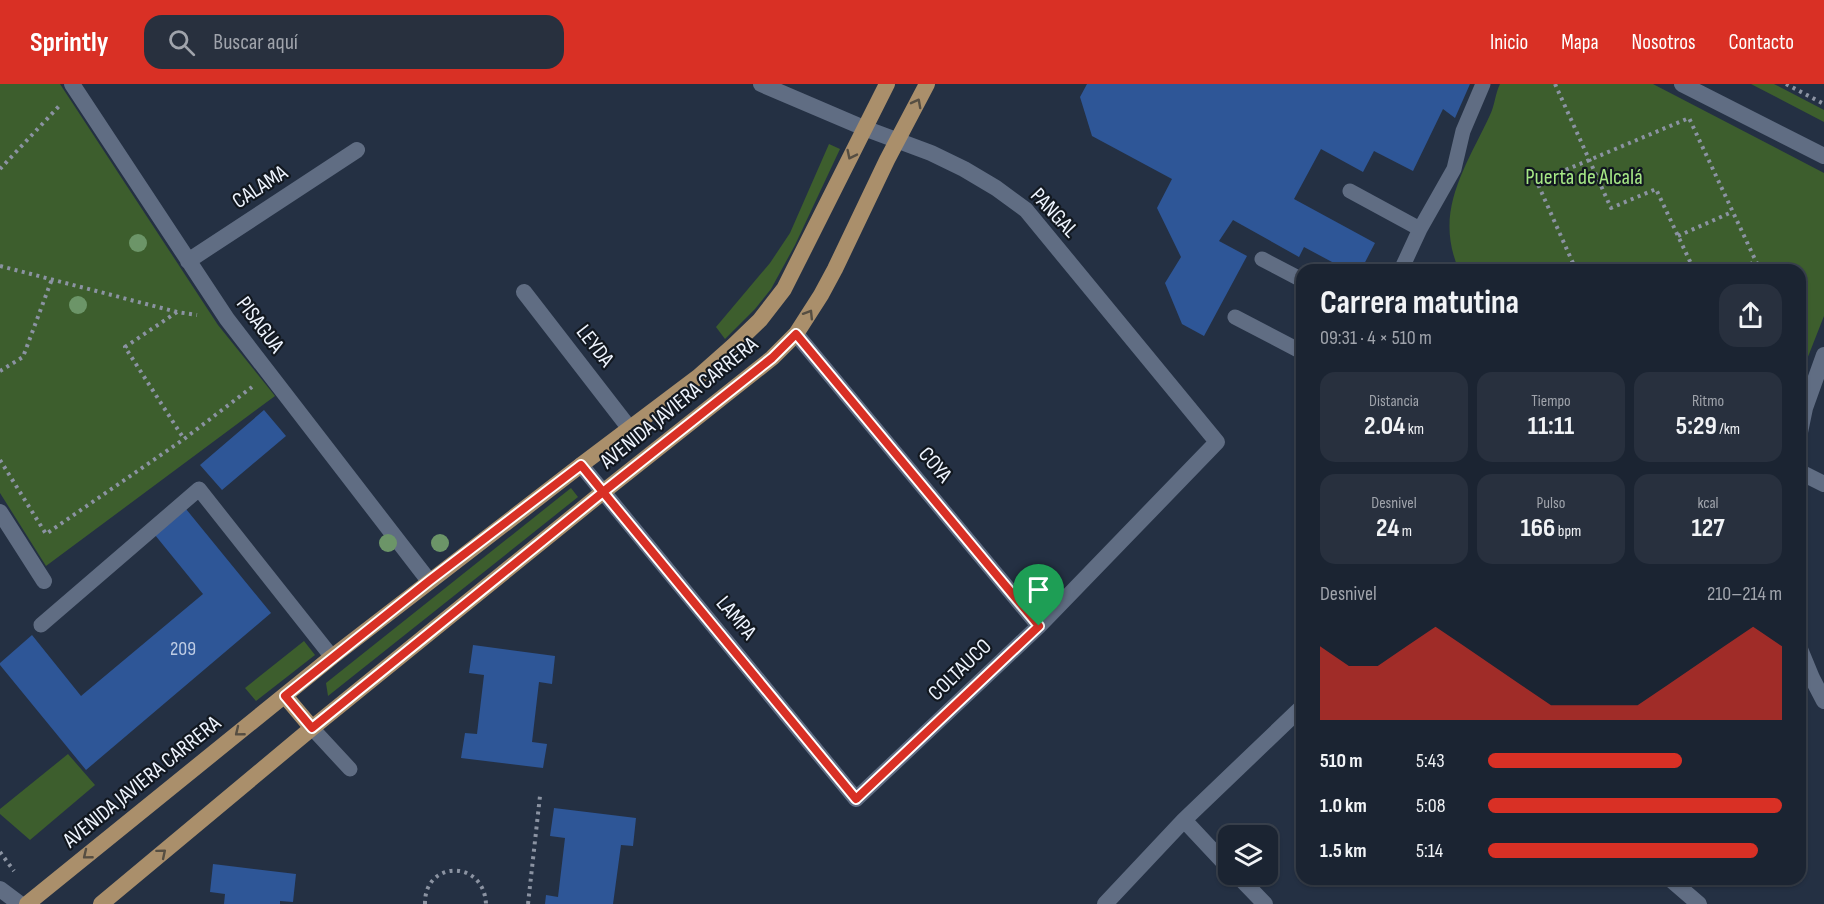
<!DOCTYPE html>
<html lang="es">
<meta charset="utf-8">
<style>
body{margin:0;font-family:"Sofia Sans Condensed",sans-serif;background:#28303e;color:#f1f3f6;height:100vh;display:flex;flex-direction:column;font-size:22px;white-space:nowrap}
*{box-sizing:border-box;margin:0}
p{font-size:20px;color:#a0a4ac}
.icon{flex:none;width:33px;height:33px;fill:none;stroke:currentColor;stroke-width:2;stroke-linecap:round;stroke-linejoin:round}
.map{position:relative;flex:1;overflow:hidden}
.side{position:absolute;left:1296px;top:180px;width:510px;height:621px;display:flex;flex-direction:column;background:#1b2432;border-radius:18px;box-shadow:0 2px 4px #0004,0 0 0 2px #39414d}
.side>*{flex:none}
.controls{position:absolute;left:1218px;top:741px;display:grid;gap:12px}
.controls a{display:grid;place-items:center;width:60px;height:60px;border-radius:12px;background:#1b2432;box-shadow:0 2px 4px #0004,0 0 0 2px #39414d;font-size:30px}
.pin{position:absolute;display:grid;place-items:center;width:51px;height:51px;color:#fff;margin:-62px -26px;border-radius:50% 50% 50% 0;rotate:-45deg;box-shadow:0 0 6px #0007}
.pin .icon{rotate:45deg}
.round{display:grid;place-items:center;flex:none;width:63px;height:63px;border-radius:18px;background:#28303e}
.summary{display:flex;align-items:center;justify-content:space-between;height:102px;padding:0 24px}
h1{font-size:33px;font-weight:700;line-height:45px}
.figures{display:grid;grid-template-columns:repeat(3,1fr);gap:9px;height:102px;padding:6px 24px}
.figures div{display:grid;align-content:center;border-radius:15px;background:#28303e;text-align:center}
.figures b{font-size:26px;font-weight:700}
.figures small{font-size:16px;font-weight:400}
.figures p{font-size:16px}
.chart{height:168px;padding:12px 24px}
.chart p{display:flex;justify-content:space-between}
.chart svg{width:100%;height:108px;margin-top:6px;fill:#d93025;opacity:.7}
ul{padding:0 24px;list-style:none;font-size:20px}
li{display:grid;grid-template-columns:96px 72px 1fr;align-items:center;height:45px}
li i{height:15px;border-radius:8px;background:#d93025}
header{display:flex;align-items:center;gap:36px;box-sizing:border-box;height:84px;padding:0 30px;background:#d93025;color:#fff}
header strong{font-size:28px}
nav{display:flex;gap:33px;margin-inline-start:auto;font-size:21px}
.search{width:420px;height:54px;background:#28303e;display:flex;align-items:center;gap:15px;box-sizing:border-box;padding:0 21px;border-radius:18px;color:#a0a4ac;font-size:22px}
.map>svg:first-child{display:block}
.green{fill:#3d5e2d}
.building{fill:#2e5697}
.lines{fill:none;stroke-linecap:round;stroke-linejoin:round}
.path{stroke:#8b93a2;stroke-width:4;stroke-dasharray:3 4.5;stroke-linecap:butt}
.service{stroke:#606d83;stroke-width:15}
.minor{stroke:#606d83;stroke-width:16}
.tertiary{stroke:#606d83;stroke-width:16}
.primary{stroke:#aa8f6b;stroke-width:16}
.tree{fill:#6c9568}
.oneway{stroke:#564e42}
.route-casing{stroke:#fff;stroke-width:12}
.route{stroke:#d93025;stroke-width:8}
.labels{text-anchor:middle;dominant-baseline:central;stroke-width:4.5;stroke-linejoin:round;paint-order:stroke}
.number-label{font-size:20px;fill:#becce4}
.park-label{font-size:22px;fill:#a6e886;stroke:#121820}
.street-label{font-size:22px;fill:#eef4fe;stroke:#121820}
</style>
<header>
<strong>Sprintly</strong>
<div class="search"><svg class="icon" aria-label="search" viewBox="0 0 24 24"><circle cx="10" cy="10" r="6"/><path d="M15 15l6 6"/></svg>Buscar aquí</div>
<nav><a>Inicio</a><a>Mapa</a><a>Nosotros</a><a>Contacto</a></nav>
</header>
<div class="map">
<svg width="1824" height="820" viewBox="0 0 1824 820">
<rect width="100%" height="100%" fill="#243043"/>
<!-- green -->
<path class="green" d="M0 0H60L218 241 275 312 46 482 0 409Z
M1500 0H1653L1824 89V232L1800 293V186H1459C1433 127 1466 83 1490 31 1495 21 1495 10 1500 0Z
M1751 0H1774L1824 26V38Z
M829 60 840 65 795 161 771 205 755 225 725 255 716 243 770 179 790 149Z
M571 404 578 413 328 612 326 599Z
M304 557 315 571 256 617 245 604Z
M68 670 95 701 30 756 0 730V725Z"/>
<!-- building -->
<path class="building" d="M1087 0H1470L1455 34 1443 25 1413 87 1374 67 1363 88 1321 65 1294 115 1375 159 1361 186H1347L1304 163 1299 173 1233 136 1219 157 1247 172 1204 252 1182 240 1165 199 1181 173 1157 124 1172 95 1092 52 1080 13Z
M264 326 286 352 222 406 200 381Z
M186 425 271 529 86 686 0 581V579L32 551 81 612 203 510 155 451Z
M473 561 555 572 552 600 539 598 532 658 547 660 543 684 461 674 465 649 477 650 484 591 469 589Z
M554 724 636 734 633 762 621 761 613 820H545L546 811 558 813 565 754 550 752Z
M213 780 296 790 293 818 280 817V820H224L225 810 210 808Z"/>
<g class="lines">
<!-- path -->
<path class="path" d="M1555 0 1611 124 1656 105 1694 186
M1786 0 1824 20
M0 85 61 20
M1678 152 1732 128
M0 182 177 228 197 231
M1576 186 1537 98 1689 34 1760 186
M1736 186 1755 178
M177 228 125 263 184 355
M0 287 23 273 52 195
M0 376 46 450 184 355 252 303
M0 768 14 787
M425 820C424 776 484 775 486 820
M528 820 540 712"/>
<!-- service -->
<path class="service" d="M1350 107 1420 145
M1262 175 1302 196
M1401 186 1420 145 1454 85 1463 47 1483 0
M1235 233 1302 268
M41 541 199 405 332 573
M312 644 350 685"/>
<!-- minor -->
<path class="minor" d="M72 0 227 235 429 497
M188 177 357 66
M524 208 630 345
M796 250 1039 542
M1800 348 1805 324 1824 271
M581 381 856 715 1039 542 1217 358 1026 126 996 104 964 85 931 69 864 44 761 0
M1800 388 1824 400
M0 428 44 497
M1800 565 1812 594 1824 617
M1184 736 1228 783
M1236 790 1265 820
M1670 795 1699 820
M1105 820 1184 736 1302 623"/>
<!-- tertiary -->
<path class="tertiary" d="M1682 0 1824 72
M0 805 20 820"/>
<!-- primary -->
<path class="primary" d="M285 612 312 644
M27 820 332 573 581 381 698 293 733 262 760 236 784 205 887 0
M101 820 312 644 603 408 772 274 796 250 821 211 835 185 887 76 927 0"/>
</g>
<!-- trees -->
<g class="tree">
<circle cx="138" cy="159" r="9"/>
<circle cx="78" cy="221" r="9"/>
<circle cx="388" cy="459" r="9"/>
<circle cx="440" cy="459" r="9"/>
</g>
<!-- one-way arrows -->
<defs><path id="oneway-chevron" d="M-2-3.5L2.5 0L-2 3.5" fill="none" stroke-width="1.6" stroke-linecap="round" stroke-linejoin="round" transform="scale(1.5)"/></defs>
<g class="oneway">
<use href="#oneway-chevron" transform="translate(917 19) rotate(-62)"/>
<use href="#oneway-chevron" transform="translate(851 71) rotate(116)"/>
<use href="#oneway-chevron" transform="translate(809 230) rotate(-58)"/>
<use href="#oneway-chevron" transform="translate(239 648) rotate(141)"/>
<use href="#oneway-chevron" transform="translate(162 769) rotate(-40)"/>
<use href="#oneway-chevron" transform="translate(87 771) rotate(141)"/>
</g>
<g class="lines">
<defs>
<path id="route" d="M1039 542 796 250 772 274 603 408 581 381 429 497 285 612 312 644 603 408 856 715 1039 542"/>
</defs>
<!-- route casing -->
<use href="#route" class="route-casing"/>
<!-- route -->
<use href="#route" class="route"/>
</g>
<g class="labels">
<!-- number labels -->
<g class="number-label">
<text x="183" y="565">209</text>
</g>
<!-- park labels -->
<g class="park-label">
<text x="1584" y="93">Puerta de Alcalá</text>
</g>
<!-- street labels -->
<g class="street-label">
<text transform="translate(260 103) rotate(-33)">CALAMA</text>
<text transform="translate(1054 129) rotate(47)">PANGAL</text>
<text transform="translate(260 241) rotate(53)">PISAGUA</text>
<text transform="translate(595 262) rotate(52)">LEYDA</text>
<text transform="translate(679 319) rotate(-39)">AVENIDA JAVIERA CARRERA</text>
<text transform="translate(935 381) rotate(50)">COYA</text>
<text transform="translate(736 534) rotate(50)">LAMPA</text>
<text transform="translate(960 586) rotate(-44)">COLTAUCO</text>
<text transform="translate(142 698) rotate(-39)">AVENIDA JAVIERA CARRERA</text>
</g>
</g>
</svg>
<div class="controls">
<a><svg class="icon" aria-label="layers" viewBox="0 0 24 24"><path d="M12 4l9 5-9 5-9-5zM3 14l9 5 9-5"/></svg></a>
</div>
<div class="pin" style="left:1039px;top:542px;background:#1e9e55"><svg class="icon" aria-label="arrive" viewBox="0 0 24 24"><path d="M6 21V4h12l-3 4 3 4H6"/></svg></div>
<section class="side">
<div class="summary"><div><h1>Carrera matutina</h1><p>09:31 · 4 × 510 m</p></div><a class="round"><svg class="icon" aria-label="share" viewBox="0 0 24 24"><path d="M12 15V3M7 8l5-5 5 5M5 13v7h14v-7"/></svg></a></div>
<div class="figures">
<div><p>Distancia</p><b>2.04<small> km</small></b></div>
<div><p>Tiempo</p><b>11:11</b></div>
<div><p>Ritmo</p><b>5:29<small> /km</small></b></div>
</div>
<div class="figures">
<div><p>Desnivel</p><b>24<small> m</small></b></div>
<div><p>Pulso</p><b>166<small> bpm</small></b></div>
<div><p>kcal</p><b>127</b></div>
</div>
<div class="chart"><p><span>Desnivel</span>210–214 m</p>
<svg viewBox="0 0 160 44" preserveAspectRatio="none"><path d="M0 44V14L10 22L20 22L30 14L40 6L50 14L60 22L70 30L80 38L90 38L100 38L110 38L120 30L130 22L140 14L150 6L160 14V44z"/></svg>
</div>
<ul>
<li><b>510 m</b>5:43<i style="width:66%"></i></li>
<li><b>1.0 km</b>5:08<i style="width:100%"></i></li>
<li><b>1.5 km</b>5:14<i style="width:92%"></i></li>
</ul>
</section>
</div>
